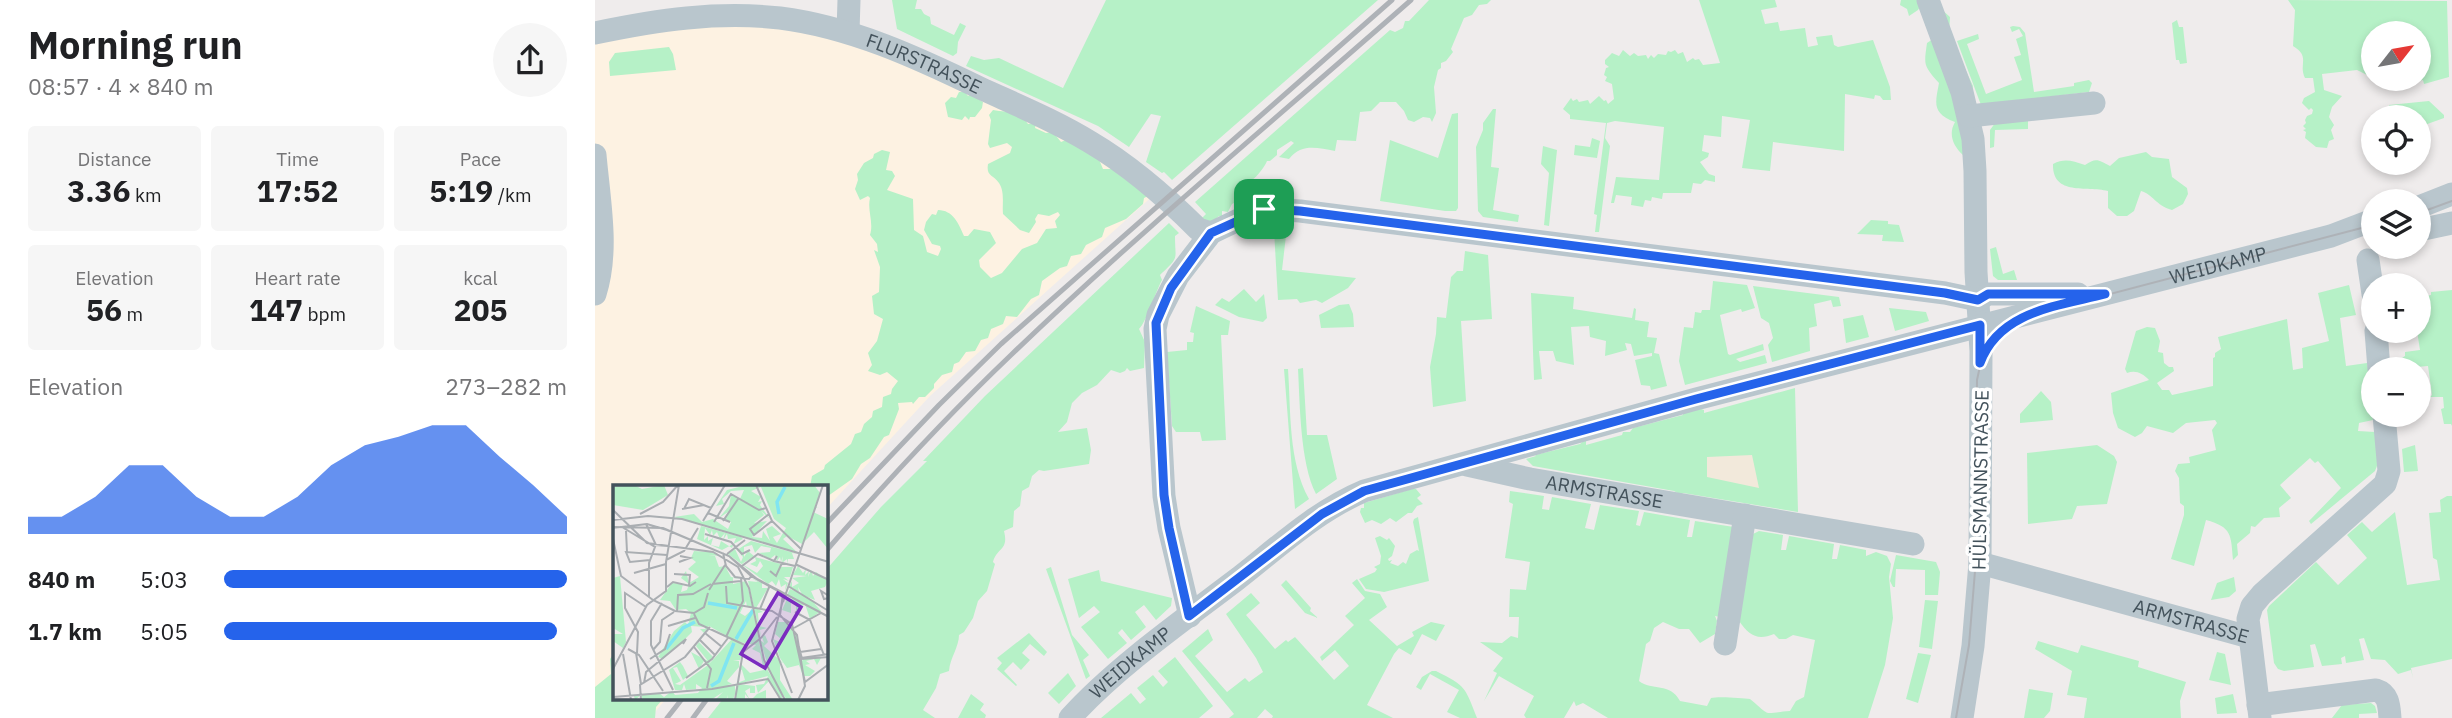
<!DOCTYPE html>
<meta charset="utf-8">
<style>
body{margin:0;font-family:"IBM Plex Sans",sans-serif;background:#f6f6f6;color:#202124;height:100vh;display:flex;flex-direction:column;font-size:26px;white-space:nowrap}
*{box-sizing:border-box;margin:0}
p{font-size:23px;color:#757577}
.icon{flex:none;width:38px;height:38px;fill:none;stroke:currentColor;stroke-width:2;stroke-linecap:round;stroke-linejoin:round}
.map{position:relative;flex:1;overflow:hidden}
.drawer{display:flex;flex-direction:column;background:#fff;width:595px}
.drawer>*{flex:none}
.needle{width:46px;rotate:59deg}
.fabs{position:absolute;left:1766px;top:21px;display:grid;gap:14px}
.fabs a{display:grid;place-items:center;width:70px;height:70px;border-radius:50%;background:#fff;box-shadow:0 4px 10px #0003;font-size:35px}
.pin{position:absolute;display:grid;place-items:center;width:60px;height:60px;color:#fff;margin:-30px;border-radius:14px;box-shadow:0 4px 10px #0006}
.round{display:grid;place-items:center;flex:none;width:74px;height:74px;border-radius:37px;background:#f6f6f6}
.head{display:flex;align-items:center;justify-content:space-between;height:119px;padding:0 28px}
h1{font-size:38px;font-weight:800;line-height:52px}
.metrics{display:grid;grid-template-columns:repeat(3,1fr);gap:10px;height:119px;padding:7px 28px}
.metrics div{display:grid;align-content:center;border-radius:7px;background:#f6f6f6;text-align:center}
.metrics b{font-size:30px;font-weight:800}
.metrics small{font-size:19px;font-weight:400}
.metrics p{font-size:19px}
.chart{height:196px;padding:14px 28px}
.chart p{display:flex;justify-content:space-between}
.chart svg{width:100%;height:126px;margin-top:7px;fill:#2563eb;opacity:.7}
ul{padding:0 28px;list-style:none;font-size:23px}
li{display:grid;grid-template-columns:112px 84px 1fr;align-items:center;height:52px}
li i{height:18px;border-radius:9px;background:#2563eb}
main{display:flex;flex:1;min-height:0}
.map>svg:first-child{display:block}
.commercial{fill:#fdf2e2}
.green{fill:#b6f1c7}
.sand{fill:#f2e9db}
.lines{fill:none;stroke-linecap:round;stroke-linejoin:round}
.minor{stroke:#b9c6cd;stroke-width:23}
.tram{stroke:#aeb2b7;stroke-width:2}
.rail{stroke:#aeb2b7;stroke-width:5}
.route-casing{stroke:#fff;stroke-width:14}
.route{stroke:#2563eb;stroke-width:9}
.labels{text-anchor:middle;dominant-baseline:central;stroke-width:7;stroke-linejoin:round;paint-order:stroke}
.street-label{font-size:19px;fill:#43525b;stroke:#fff}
.inset-river{fill:none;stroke:#80e5f1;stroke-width:3.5}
.inset-road{fill:none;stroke:#aaaeb2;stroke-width:2}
.view{fill:#7b2cbf;fill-opacity:0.15;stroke:#7b2cbf;stroke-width:3.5}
.inset-edge{fill:none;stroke:#43525b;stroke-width:3.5}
</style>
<main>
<section class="drawer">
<div class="head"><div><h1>Morning run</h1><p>08:57 · 4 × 840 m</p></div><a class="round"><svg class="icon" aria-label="share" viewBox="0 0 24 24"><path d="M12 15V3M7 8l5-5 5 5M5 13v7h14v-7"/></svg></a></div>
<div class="metrics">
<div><p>Distance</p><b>3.36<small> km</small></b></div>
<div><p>Time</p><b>17:52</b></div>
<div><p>Pace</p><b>5:19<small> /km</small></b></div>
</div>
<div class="metrics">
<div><p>Elevation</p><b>56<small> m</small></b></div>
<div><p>Heart rate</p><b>147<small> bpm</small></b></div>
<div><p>kcal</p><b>205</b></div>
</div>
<div class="chart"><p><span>Elevation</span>273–282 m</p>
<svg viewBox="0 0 160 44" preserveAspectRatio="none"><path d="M0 44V38L10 38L20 31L30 20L40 20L50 31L60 38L70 38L80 31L90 20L100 13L110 10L120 6L130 6L140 17L150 27L160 38V44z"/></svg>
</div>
<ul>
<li><b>840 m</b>5:03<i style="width:100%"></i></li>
<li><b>1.7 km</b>5:05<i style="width:97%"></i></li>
</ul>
</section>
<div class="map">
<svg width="1857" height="718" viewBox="0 0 1857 718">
<rect width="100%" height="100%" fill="#efecec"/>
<!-- commercial -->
<path class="commercial" d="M74 19 233 27 491 141 561 193 335 396 231 509V487H19V699H71L55 718H0V35Z"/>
<!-- green -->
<path class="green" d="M297 0H322L320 9H326L329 14 335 17 336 24 359 35 365 23 371 26 363 42 362 53 358 56 302 29Z
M511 0H783L577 180 569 172 567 173 551 162 566 116 556 114 534 147 503 126 371 66 376 56 389 60 404 58 468 88Z
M834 0H896L892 4 884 5 877 15 869 18 856 49 858 52 851 61 846 63V68L843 70 839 87 841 113 837 122 835 118 828 117 819 122 813 120 809 111 801 102H785L776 111 765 112 761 141 742 140 740 151C722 148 707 143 694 159L684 157 699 143 696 141 682 150V155L675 161H672C670 166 662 177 657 180L658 185 653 187 651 197 646 198 645 203 641 202 637 204 633 212 627 211V217L624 216 615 224 607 218 611 214 600 202 795 30 800 32 808 28 810 21H814Z
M1104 0H1180L1182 7 1166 10 1170 24 1183 22 1185 31 1210 28 1213 47 1223 45 1221 37 1237 35 1239 45 1243 47 1278 40 1295 87 1296 100H1288L1285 96 1280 95 1279 99 1250 94 1249 151 1178 142 1175 171 1147 168 1155 120 1127 116 1126 137 1109 135 1107 151 1114 153 1113 157 1105 162 1114 174 1120 176V182L1110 180 1106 184 1098 183 1096 193H1068L1067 199 1057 197 1056 201 1050 200 1048 207 1036 205 1037 197 1021 195 1019 203H1016L1021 177 1064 180 1069 127 1020 121 1012 123 1010 138 1015 146 1004 232H1000L1002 215 999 214 1011 123 975 119V115L968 109 976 98 978 101 982 99 984 102 993 100 995 104 1004 96 1009 101 1011 100 1013 104 1019 99 1017 84 1010 81 1012 77 1009 75 1011 68 1014 67 1010 64V60L1017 53 1024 56 1028 50 1035 56 1039 53 1043 56 1051 55 1053 59 1056 55 1059 58 1063 54 1071 55 1073 51 1076 52 1080 50 1083 54 1088 52 1092 62 1098 58 1100 60 1104 59 1108 65 1125 63Z
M1306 0H1341L1345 8 1355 17 1354 34 1378 86 1368 155C1358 146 1353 134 1360 122 1337 113 1340 104 1344 83 1328 65 1329 65 1332 43L1338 39 1326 5 1323 10 1314 16 1312 9 1305 5Z
M1693 0 1852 1 1854 77 1829 84 1828 80 1824 81V33H1778V73L1772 75 1762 70 1727 74 1729 90 1747 96 1737 107 1734 117 1739 125 1736 130 1739 139 1734 141 1732 148 1721 147 1710 138 1711 132 1708 130 1711 129 1708 126 1711 123 1710 120 1712 116 1717 114 1718 110 1716 108 1714 110 1707 103 1709 98 1720 92 1718 78H1710C1703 64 1716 57 1698 46L1700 10Z
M1582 20 1584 27H1588L1592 63 1585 64 1584 60H1581L1577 23Z
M1418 26 1425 27 1430 33 1439 92 1479 86V83L1494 80 1497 83 1494 92 1386 105 1362 41 1383 34 1384 39 1372 44 1391 94 1427 80 1419 57 1426 55 1421 39 1428 36 1424 29 1417 32 1415 27Z
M74 47 78 54 81 70 15 76 14 62 20 53Z
M364 92H370L373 96 376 94 388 102 387 108 380 117H375L374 120 370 116 367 120 353 117 350 103 356 97 361 98Z
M1834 101 1849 115V118L1824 127V117H1795L1794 105Z
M898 109H901L896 167 904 168 898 210 924 215 923 222 888 217 883 211 881 147 888 130V123Z
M398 110C410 112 426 112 433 124L441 123 440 128 451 133 458 132 466 142 471 140 503 157 508 169H519L553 196 549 198 548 204 531 219 510 228 507 237 491 245 486 254 476 256 472 266 465 268 447 281 444 295 436 299 422 317 411 316 408 324 396 329 393 338 386 340 380 351 371 352 364 362 359 364 357 372 347 375 339 384V388L330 397H324L318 404 317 402 303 403 304 409 294 435 289 437 275 458 266 464 257 479 233 496 231 504V487H215L217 476 229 469 230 465 256 444 260 434 266 432 269 424 277 417 278 411 287 407 288 397 296 394 297 389 303 381 292 372 285 375 273 371 277 365 273 353 282 341 288 319 279 314 277 296 284 292 285 267 279 250 283 252 282 244 275 235C279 222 272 211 275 198L273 196 265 200 260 189 263 180 262 174 269 163 278 158 279 154 287 150 295 152 291 170 297 171 300 176 292 190 318 199 319 230 328 236 332 252 343 256 346 249 345 246 337 244 329 230 331 222 337 214 341 215 343 210C358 210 364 224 369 236H373L379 229 395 232 401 243 384 260 385 267 396 278 407 273 427 249 442 243 451 229 462 228 460 221 465 215 463 212 454 216 443 214 440 219 441 222 434 233 425 230 408 214C407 204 410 192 404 183 398 174 391 177 393 164L415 153 417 147 412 143 395 148 393 144 396 120 394 115Z
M863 113V208L861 211H850L785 201 795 140 843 158 857 114Z
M1433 115V129L1400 130 1399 147 1395 148V130L1403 119Z
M997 138 1005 141 1002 158 979 155 980 145 995 147Z
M948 146 962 150 954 226 949 225 954 173 946 164Z
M1551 152 1557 157 1574 159 1577 177 1592 188 1593 194 1588 204 1577 210C1560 205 1559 195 1546 191L1539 211 1532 216H1522L1513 208V191C1491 186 1457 196 1458 164 1470 158 1477 161 1490 165 1501 157 1504 160 1515 166L1524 158Z
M1276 220 1293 221V224L1304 225 1309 242 1287 241 1288 235 1262 234Z
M574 223 584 233 580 236C580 261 585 256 565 275L567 280C560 293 552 321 544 329L550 342 549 368 535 371 532 368 530 371 525 373 516 370 502 385 487 393 477 403 472 422 463 432 492 428 496 450 494 464 449 471 444 470 437 476 434 487 427 491 425 506 419 511 418 527 409 531C414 551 402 547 398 562L400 564 392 591 383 601 378 618 369 632 364 635C364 647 355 658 354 671L345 674 341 688 328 710 340 718H113L128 699H231V570L286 507 332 461H328L390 396Z
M679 225 692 227 687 270 761 278 753 288 727 303 721 300 705 303 702 299 683 300 679 230H658L649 236 647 234 660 227Z
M1401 247 1408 274 1419 270 1422 280H1403L1398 276 1395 249Z
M870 251 893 255 897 319 866 321 871 401 838 407 835 367 841 334 842 317 851 318 856 277 862 271H868Z
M1118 281 1152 285 1160 308 1147 312 1146 309 1125 315 1133 354 1135 355 1168 344 1169 350 1141 359 1145 362 1170 355 1172 363 1090 385 1084 361 1089 327 1098 328 1100 312 1106 313 1107 310H1115Z
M1754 285 1761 315 1745 318 1751 366 1772 363 1777 388 1775 392 1778 420 1764 423 1763 431 1780 432 1785 458 1780 471 1716 524 1714 521 1746 488 1723 461 1720 463 1715 458 1685 485 1696 498 1684 508 1685 517 1669 518 1660 527 1656 526 1655 533 1642 544 1643 555 1638 560C1636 535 1637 527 1611 520L1599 566 1576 559 1589 515V506L1585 503 1584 478 1580 471 1583 464 1595 463 1594 457 1621 450 1617 430 1622 423 1620 420 1591 423 1578 433 1552 426 1547 433 1540 437 1523 428 1518 413 1516 393 1554 380C1547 373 1541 370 1532 373L1530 369 1541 331 1552 327 1560 328 1565 341 1563 352 1568 353 1569 363 1574 367H1578L1579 371 1562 383 1567 390H1574L1577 395 1618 386V358L1620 357V353L1626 349 1623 337 1692 319 1698 370 1708 368 1707 348 1734 341 1723 293Z
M1158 286 1244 297 1246 306 1238 307 1236 300 1219 304 1222 326 1214 328 1215 351 1177 362 1173 345 1178 338 1174 323 1166 318Z
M649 289 661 302 669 294 672 318 668 322 644 317 620 305 627 298 634 302Z
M1857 290V426L1856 424H1849L1846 409 1849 408 1848 397H1835L1837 395 1833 366 1797 369 1802 361 1810 356V352L1825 350 1822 331 1824 297 1836 295V292Z
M936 293 979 297 978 309 1037 318 1039 308 1041 309 1040 320 1054 322 1052 337 1062 338 1059 353 1064 354 1072 386 1056 390 1055 386 1046 385 1040 360 1057 356V353L1039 356 1036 344 1030 343 1032 350 1010 356 1011 341 995 337 994 326 976 327 979 365 961 361 958 351H944L947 379 939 380Z
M754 304 758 314 759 327 726 328 724 315 744 305Z
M601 306 635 321 633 335H626L631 440 607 441 605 432H581L577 426 572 352 592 350V342H598L599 333 595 332Z
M1294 308 1331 312 1334 321 1300 331Z
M1268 315 1274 337 1251 343 1248 319Z
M708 368 712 435H732L742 479 721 494C705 463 705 404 703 369Z
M689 369H693C696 411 693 461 714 499L700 509Z
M1200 388 1203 512 1088 493 1086 495 1079 491 938 466 931 459 941 456 940 455 985 444 988 441H991V445L1027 435 1028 432H1035L1038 428 1088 415V413L1106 409 1109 410V413Z
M1446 391 1456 402 1458 420 1425 423V414Z
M1502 445 1519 456 1522 462 1512 504 1482 506 1477 519 1433 524 1432 453Z
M1820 445 1823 471 1809 472 1807 449Z
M817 489H821L826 495 822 498 828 504 822 506 817 513H813L801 522 795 518 786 524 777 520 770 523 765 512 766 508H769V503Z
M915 491 949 496 947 509 954 510 957 497 996 504 990 528 999 530 1005 505 1044 511 1041 525 1045 526 1049 512 1095 520 1092 537H1097L1100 521 1139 527 1125 617 1120 616 1122 621 1120 634 1105 643 1094 629H1084L1068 622 1059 628 1055 641 1051 644 1044 681C1057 691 1075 682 1085 701L1112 706 1116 698C1123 696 1148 698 1155 699 1178 718 1166 713 1195 711L1201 701 1209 697 1220 640 1198 635 1191 639H1184L1179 634C1162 641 1154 635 1144 621L1158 534 1164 531 1188 535 1186 550H1191L1194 536 1239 544 1237 559H1242L1245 545 1271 550V556L1281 552 1292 556 1296 564 1294 577 1298 618 1290 665 1273 718H1013L988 703 981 706 979 701 969 718H931L929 715 939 696 904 676 889 701 902 673 898 671 908 658 885 642 907 643 916 636 923 638 924 617H914L915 589 931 590 935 562 910 558 918 504 914 502Z
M1852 496H1857V659L1816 668 1818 678 1816 670 1803 674 1790 660 1776 659 1769 638 1764 639 1769 660 1751 663 1750 656 1746 658 1747 664 1727 666 1720 644 1715 645 1719 667 1689 671 1683 669 1679 663 1672 610 1674 606 1721 562 1743 585 1772 558 1752 535 1767 522 1777 532 1800 512 1812 585 1845 580 1842 560 1838 558 1834 513 1846 512 1845 500Z
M823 517 834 581 789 592 771 589 764 579 780 572 782 569 779 567 785 564 786 556 780 538 785 536 792 540 794 538 800 546 797 556 793 559 794 561 797 560 795 563 803 566 808 562 811 564 815 554 822 550 824 551 818 522 819 519Z
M1301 555 1341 562 1345 572 1343 595H1330V570L1301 569 1300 587H1298L1295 581Z
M456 567 477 635 494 655 488 660 495 676 491 679 451 569Z
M504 570 506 581 577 598 576 606 561 620 549 605 540 612 551 627 536 640 527 629 523 633 532 643 513 659 486 627 505 612 499 606 484 618 473 579Z
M1639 577 1641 591 1634 597 1616 600 1622 583Z
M762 579 770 591 785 594 792 607 774 620 802 646 819 636 817 632 836 622 850 625 841 641 827 634 816 655 804 648 799 654 772 705 798 718H677L678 716 670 709 662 718H634L639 714 587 651 613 629 618 640 600 656 632 692 650 678 654 682 668 672 661 658 631 614 656 593 665 603 651 615 680 649 691 640 693 642 700 637 739 680 754 666 740 650 727 661 725 657 759 625 750 616 770 598 757 583Z
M691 580 716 608 715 611 723 618 710 613 686 585Z
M1330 600 1343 601 1337 649 1324 647Z
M434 633 452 652 449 656 435 644 427 653 435 660 426 670 418 662 409 671 422 685 421 686 402 669 407 663 402 658Z
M1443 641 1483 653 1486 645 1544 661 1543 667 1591 682 1585 701 1586 718H1489L1492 698 1472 695 1477 671 1440 649Z
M1622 652 1630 654 1636 685 1614 680Z
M19 653V699H68L61 707 60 718H0V687L16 674 15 659Z
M1323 653 1336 655 1323 703 1311 699Z
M580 657 618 706 604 718H506L536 693 545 704 551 699 542 688 558 675 568 687 573 682 563 671Z
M837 671H841C871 686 870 687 882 718H865L852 712 864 690 835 674 826 690 821 687 827 677Z
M473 673 481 686 464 704 453 693Z
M1434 689 1458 693 1455 711 1449 718H1429Z
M376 694 389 704 385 710 391 715 390 718H363Z
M1638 694 1642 713 1622 714 1620 698Z
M1776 703 1780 706 1782 713 1764 714V718H1737L1747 705Z"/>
<!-- sand -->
<path class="sand" d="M1157 455 1164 488 1112 477V457Z"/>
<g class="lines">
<!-- minor -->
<g class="minor">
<path d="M1333 0 1367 92 1378 139 1380 171 1381 272 1386 351 1385 563 1378 646 1367 718"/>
<path d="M253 32 254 0"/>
<path id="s1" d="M0 33C62 20 122 11 185 18 256 27 321 57 385 88 422 105 461 121 495 142 534 165 571 197 603 229L616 233"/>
<path d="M1374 116 1499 103"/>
<path d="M0 155C4 201 14 250 0 294"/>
<path d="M1824 207 1857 194"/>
<path d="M1824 230 1857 223"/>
<path d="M1773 260 1778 294"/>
<path d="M1383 300 1393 294H1483"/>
<path d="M1781 331 1784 369"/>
<path id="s2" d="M872 465 935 479 1318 544"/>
<path id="s3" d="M1385 563 1654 637"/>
<path d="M595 616 574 528 569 496 560 329 563 315 583 276 616 233 662 211 674 209 705 211 1350 293 1383 300"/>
<path d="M1130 644 1150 515"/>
<path d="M1663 705 1781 690C1794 694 1794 706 1795 718"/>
<path id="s4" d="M475 718C520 668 587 621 641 580 681 549 721 511 769 491L1101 399 1736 236 1778 220"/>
<path d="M1665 718 1653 619 1657 606 1667 594 1790 484 1794 471 1789 415"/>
</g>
<!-- tram -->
<path class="tram" d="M1824 213 1857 201
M1361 718 1374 645 1380 571 1382 380C1387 350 1402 327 1431 316L1778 225"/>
<!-- rail -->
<path class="rail" d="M231 524 344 405 406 344 797 0
M231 551C290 483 351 417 416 355 544 232 683 117 816 0
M72 718 87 699
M98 718 112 699"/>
</g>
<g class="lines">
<defs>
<path id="route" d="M669 209 705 211 1350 293 1383 300 1393 294H1510C1463 306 1404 311 1385 363V325L1101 399 769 491 727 514 594 616 574 528 569 495 561 323 576 288 616 233Z"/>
</defs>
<!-- route casing -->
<use href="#route" class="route-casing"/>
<!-- route -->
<use href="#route" class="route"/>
</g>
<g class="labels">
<!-- street labels -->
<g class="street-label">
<text stroke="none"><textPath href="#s1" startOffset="338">FLURSTRASSE</textPath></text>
<text stroke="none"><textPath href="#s4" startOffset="1256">WEIDKAMP</textPath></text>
<text transform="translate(1385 480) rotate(-89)">HÜLSMANNSTRASSE</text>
<text stroke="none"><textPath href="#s2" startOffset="140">ARMSTRASSE</textPath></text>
<text stroke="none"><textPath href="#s3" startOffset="219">ARMSTRASSE</textPath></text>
<text stroke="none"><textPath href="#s4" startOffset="82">WEIDKAMP</textPath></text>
</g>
</g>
<!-- overview -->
<g transform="translate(18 485)">
<rect width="215" height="215" fill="#efecec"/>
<path d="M21 0 29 4 51 0 55 10 30 25 0 20V2ZM134 0H201L207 8 202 21 213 26 204 22 200 27 215 34V64L201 47 189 59 174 51 170 54 185 68 61 32 81 29 89 37 100 34 115 44 118 37 111 35 115 27 106 33 116 21 118 10 127 14 131 5 118 6 109 14 111 19 103 21 114 5ZM148 2 161 34 173 43 164 58 160 52 168 49 159 41 153 44 157 56 150 46 149 53 139 52 154 36 141 38 151 30 148 26 157 34 147 20 149 16 145 17 148 12 138 6ZM88 41 128 52 130 54 109 65 84 54ZM92 43 97 50 99 45 100 51 104 47 107 54 112 48 110 55 114 49 115 54 123 53 119 63 108 56 106 62 98 60 100 53 95 56V51L91 55ZM138 56 185 69 179 68 181 74H175V79L174 74 169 78 170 71 168 77 167 72 164 76 162 70 157 74 146 68 157 67 158 63 148 61 142 68 139 60 131 62V72L135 66 141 71 129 79 144 88 150 81 147 76 144 82 137 79 143 76 142 72 168 79 167 82H180L177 92H171L176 96 170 94 175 98 172 106 173 99 168 102 166 94 163 101 159 96 155 99 115 69 122 64 128 77 130 72 124 65ZM81 66 97 67 108 71 95 70 102 71 106 82 112 81 118 92 128 94 120 93V99L133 96 140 123 134 122 133 116 127 128 132 131 140 124 148 167 154 184 158 191 147 155 151 158 149 152 152 150 155 157 151 161 170 178 167 177V195L180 215H174L169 208V215L156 196 144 209 153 205V215H138L145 208 143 200 151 199 155 191 125 199 142 201V208H137V203L132 206 137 215 132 209V215H122V209L120 215H114L115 210 113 215H102L110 207 98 215H30L28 210 22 215 21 211 26 209 46 208 51 212 59 206 62 210 85 208 89 203 83 199V204L73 205 71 199 69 205H62L56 185 67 177 70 181 75 191 70 195 64 182 60 183 68 196 62 199 67 200 95 180 91 176 86 184 78 167 95 176 83 161 86 157 100 172 96 179 119 154 96 141 91 148 87 144H92L93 142 78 141 79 147 66 160 50 174 45 172 61 146 72 137 75 140 78 128 73 124 63 125 57 116 47 115 59 98 70 99 68 107 74 105 76 99 68 93 73 86 76 98 86 92 75 84 83 77 78 73ZM126 157 143 160 139 164 147 168 151 185 137 188 128 179 130 171 126 184 129 185 132 195 124 198 126 185 122 209V201L114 200 119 199 114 196 126 182V176L120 175H127L132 162ZM185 81 190 88 193 84 192 90 196 86 195 92 198 85 200 91 203 87 215 96 212 102 198 106 202 115 192 111 210 122 201 118 208 126 197 134 192 119 183 127V120L178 117V128L169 125 174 114H180L174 110 177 104 189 109 185 102 186 107 176 102 179 96V102L186 98 179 93 194 91 180 90ZM7 91 13 157 10 163 0 156V149H10L0 143V93ZM138 93 149 98V103H155L143 123 150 127 145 128 146 141 154 143 147 145 148 153 135 96 145 97ZM165 137H173L184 149 188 178 190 174 208 173 204 180 201 174 193 176 197 179 192 180 202 186 197 191H190L186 180 174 183 167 173 160 154 167 157 168 154 162 149Z" fill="#b6f1c7" fill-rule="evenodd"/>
<path class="inset-river" d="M166 29 164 17 172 2M95 118 124 123M123 154 140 125M53 164 70 143 82 137M98 201 106 196 121 158"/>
<path class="inset-road" d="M143 0 159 36 188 64M69 24 91 20M71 24 76 14 98 23M0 25 34 58 100 67 125 82 136 103 151 175 172 215M95 28 117 37M27 29 50 17 65 0M156 29 137 44 141 50 159 36M0 35 35 31 69 34 216 77M90 36 112 0M110 36 125 14M101 37 118 9 146 25 153 23M33 39 43 60 55 61M0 42 50 43 116 71 138 91 170 109 167 130 184 150 192 201 185 215M9 42 42 62 36 78V112M0 43 34 39 54 45 116 71 144 94 216 132M13 46 14 67M92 49 118 57 129 69 137 65M0 54 8 91 40 115 62 126 81 128 91 122 95 108M110 68 113 81 122 92 136 94 139 90M114 69 132 55M164 71 161 76 182 81M37 75 17 77 13 67 54 70M53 75 71 66 85 43M66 77 77 73 67 71M182 79 216 95M129 81 145 69 161 76M157 86 163 91 169 78M21 88 53 79M61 89 77 90 76 100M99 99 128 96M113 101 114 118 159 126 179 139 192 197 216 179M175 101 214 125M54 102 60 97 77 101 83 97M96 105 112 80M216 111 208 106 211 114 216 113M170 115 159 156 179 208M170 117 210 0M49 118 38 136V160L60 205M147 124 157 100M64 127 65 110 80 109 98 99M182 127 197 135 211 170M81 129 86 139 134 161M55 141 82 133M181 143 208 128M92 148 109 162M113 152 130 116 128 93M148 153 164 132M87 155 102 170M81 162 98 184 94 203M186 162 189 174 216 172M15 164 26 170 50 206M40 165 47 157 49 135 61 127M187 167 208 164M23 168 28 199M24 168 25 147 12 123V108L33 122M10 169 18 215M188 173 216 169M37 174 52 164 57 149M0 184 34 120 53 106V77L66 0M73 193 99 174 115 153M31 198 33 187 73 154 70 159M0 212 99 204 155 194 168 215M28 215 27 200 72 172 97 142M122 215 130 167 148 153"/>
<path class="view" d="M165 108 188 122 152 183 128 169Z"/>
<rect width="215" height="215" class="inset-edge"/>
</g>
</svg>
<div class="fabs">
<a><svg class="needle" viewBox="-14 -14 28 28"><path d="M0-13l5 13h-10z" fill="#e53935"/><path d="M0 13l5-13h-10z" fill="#757577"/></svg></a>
<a><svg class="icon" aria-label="locate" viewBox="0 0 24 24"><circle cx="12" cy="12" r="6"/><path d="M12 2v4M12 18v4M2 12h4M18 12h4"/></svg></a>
<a><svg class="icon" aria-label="layers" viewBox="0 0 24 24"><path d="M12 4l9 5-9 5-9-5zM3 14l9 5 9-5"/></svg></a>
<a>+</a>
<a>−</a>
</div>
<div class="pin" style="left:669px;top:209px;background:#1e9e55"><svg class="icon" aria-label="arrive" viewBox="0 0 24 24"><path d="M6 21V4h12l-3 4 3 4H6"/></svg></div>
</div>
</main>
